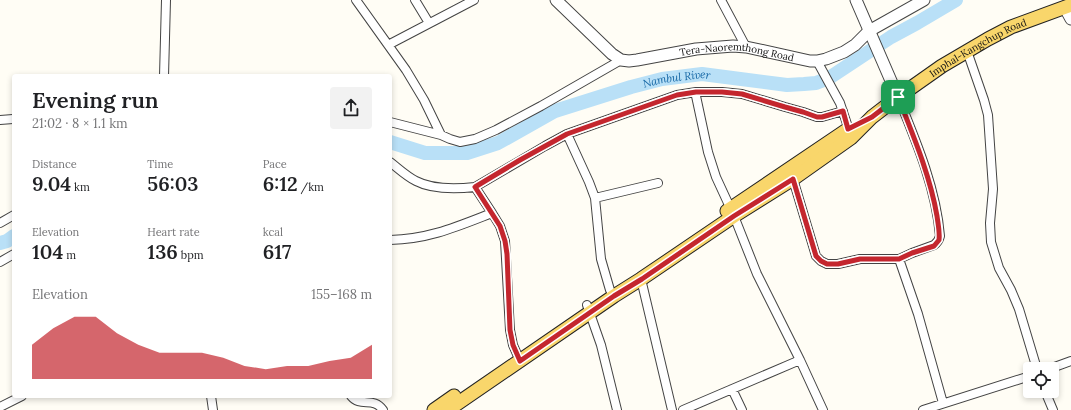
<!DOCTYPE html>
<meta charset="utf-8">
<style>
body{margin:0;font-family:Lora,serif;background:#f2f2f2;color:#202124;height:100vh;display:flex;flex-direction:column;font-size:15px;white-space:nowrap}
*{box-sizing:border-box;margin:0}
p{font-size:13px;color:#757577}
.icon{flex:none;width:22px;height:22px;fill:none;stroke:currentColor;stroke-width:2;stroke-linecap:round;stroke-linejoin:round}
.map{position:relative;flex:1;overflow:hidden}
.side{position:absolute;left:12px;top:74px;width:380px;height:324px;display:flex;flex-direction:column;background:#fff;border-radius:4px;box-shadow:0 2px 6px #0003}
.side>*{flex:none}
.fabs{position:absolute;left:1023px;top:362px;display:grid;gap:8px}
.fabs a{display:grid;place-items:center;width:36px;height:36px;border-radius:4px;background:#fff;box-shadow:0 2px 6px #0003;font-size:20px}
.pin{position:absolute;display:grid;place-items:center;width:34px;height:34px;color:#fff;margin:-17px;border-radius:8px;box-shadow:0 2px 6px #0006}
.round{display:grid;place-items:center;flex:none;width:42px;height:42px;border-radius:4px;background:#f2f2f2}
.overview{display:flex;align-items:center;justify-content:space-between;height:68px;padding:0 20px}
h1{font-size:22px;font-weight:600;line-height:30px}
.stats{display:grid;grid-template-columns:repeat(3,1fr);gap:6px;height:68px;padding:4px 20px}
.stats div{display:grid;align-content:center}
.stats b{font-size:20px;font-weight:600}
.stats small{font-size:11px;font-weight:400}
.stats p{font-size:11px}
.chart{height:112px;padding:8px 20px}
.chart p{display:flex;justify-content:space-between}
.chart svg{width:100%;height:72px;margin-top:4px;fill:#c4262e;opacity:.7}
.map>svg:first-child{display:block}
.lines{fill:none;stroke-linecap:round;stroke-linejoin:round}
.river{stroke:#b9e0f7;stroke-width:14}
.minor-casing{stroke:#444;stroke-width:10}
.tertiary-casing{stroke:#444;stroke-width:13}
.primary-casing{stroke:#222;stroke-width:15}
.minor{stroke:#fff;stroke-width:8}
.tertiary{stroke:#fff;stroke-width:11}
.primary{stroke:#f9d66b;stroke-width:13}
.route-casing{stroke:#fff;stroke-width:8}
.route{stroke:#c4262e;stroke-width:5}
.labels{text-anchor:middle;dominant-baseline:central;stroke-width:4;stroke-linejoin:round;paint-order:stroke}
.street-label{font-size:10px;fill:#111;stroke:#fff}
.water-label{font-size:11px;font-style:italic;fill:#1768a6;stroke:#fff}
</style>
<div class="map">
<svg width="1071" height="410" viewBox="0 0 1071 410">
<rect width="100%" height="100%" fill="#fffdf5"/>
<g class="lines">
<!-- river -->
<g class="river">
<path id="s1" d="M390 142 425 153H467L498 143 555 111 631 87 662 79 702 74 787 85 804 84 816 83 829 78 891 37 917 23 956 0"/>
<path d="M0 243 7 241 14 236"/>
</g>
<defs>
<path id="minor" d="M356 0 406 70 424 100 441 135
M415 0 429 23
M721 0 746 47
M388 45 474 0
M967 51 984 100 988 115 993 189 990 223 991 242 999 268 1011 290 1019 309 1037 369
M817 61 840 103 850 133
M164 76 166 0
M0 120 13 119
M390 122 441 135 450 139 460 142 475 139 496 130 541 106 621 60
M567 134 589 182 595 198 601 259 610 290
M390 162C398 168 406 176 416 181 433 190 456 189 475 187L492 213
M793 179 816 256 821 261 827 264H838L860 259H899L912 253 934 245C937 243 939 240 940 236 936 188 916 141 898 97
M475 187 545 146 567 134 677 95 696 92
M595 198 658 183
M0 223 14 215
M390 240C429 239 456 227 492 213L500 226 505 241 510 330 513 345 520 361
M899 259 918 314 943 403
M0 262 14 254
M641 279 672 410
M587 305 601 345 617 410
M1049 369 1071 361
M732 389 742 410
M1045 391 1053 410
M211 396 213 410
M351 396C361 408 373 396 383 410
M0 407 22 396
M683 410 800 360
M823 410 800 360 757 274 734 216 716 177 708 152 696 96V92H722L742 94 785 107 803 112 817 117H822L843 111
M923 410 1030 376"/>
<g id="tertiary">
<path id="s2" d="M556 0 612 54 621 60 629 61 637 60 696 49 733 46 746 47 810 61H817L826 59 844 52 855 45 869 31 924 0"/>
<path d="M856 0 898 97"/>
<path d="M1065 8 1071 19"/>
</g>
<g id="primary">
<path d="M727 211 847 130"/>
<path d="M434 410 454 396"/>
<path id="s3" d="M448 410 614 296 641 279 734 216 793 179 851 138 872 117 898 97 942 66 988 39 1011 27 1071 5"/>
</g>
</defs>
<!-- minor casing -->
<use href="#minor" class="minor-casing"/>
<!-- tertiary casing -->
<use href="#tertiary" class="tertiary-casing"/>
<!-- primary casing -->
<use href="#primary" class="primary-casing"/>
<!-- minor -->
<use href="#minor" class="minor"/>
<!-- tertiary -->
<use href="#tertiary" class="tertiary"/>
<!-- primary -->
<use href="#primary" class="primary"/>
</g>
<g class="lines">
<defs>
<path id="route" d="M696 92H722L742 94 785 107 803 112 817 117H822L843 111 848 129 872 117 898 97C913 135 930 175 937 216 938 224 940 232 939 240L934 246 912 253 899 259H860L838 264H827L821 261 816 256 793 179 734 216 642 279 614 296 520 361 513 345 510 330 507 254 505 241 500 226 475 187 520 160 567 134 677 95Z"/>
</defs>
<!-- route casing -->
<use href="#route" class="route-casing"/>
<!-- route -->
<use href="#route" class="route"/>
</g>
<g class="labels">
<!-- street labels -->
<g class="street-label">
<text stroke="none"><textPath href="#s3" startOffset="643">Imphal-Kangchup Road</textPath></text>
<text stroke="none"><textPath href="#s2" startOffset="206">Tera-Naoremthong Road</textPath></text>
</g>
<!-- water labels -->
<g class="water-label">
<text stroke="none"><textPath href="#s1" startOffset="303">Nambul River</textPath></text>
</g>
</g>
</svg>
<div class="fabs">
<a><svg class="icon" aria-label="locate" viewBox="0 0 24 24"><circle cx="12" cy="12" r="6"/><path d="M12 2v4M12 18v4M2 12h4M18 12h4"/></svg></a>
</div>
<div class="pin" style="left:898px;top:97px;background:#1e9e55"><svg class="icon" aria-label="arrive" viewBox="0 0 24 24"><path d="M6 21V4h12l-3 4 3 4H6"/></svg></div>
<section class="side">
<div class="overview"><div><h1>Evening run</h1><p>21:02 · 8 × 1.1 km</p></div><a class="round"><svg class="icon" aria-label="share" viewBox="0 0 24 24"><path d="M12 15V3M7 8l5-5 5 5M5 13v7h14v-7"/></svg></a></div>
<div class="stats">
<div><p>Distance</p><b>9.04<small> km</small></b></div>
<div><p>Time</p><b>56:03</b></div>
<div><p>Pace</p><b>6:12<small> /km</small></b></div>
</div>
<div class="stats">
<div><p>Elevation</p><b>104<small> m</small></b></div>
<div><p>Heart rate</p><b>136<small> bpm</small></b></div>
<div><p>kcal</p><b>617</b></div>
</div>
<div class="chart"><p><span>Elevation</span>155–168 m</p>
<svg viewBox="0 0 160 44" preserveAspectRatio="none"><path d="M0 44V23L10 13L20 6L30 6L40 16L50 23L60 28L70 28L80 28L90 31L100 36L110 38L120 36L130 36L140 33L150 31L160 23V44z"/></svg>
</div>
</section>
</div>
